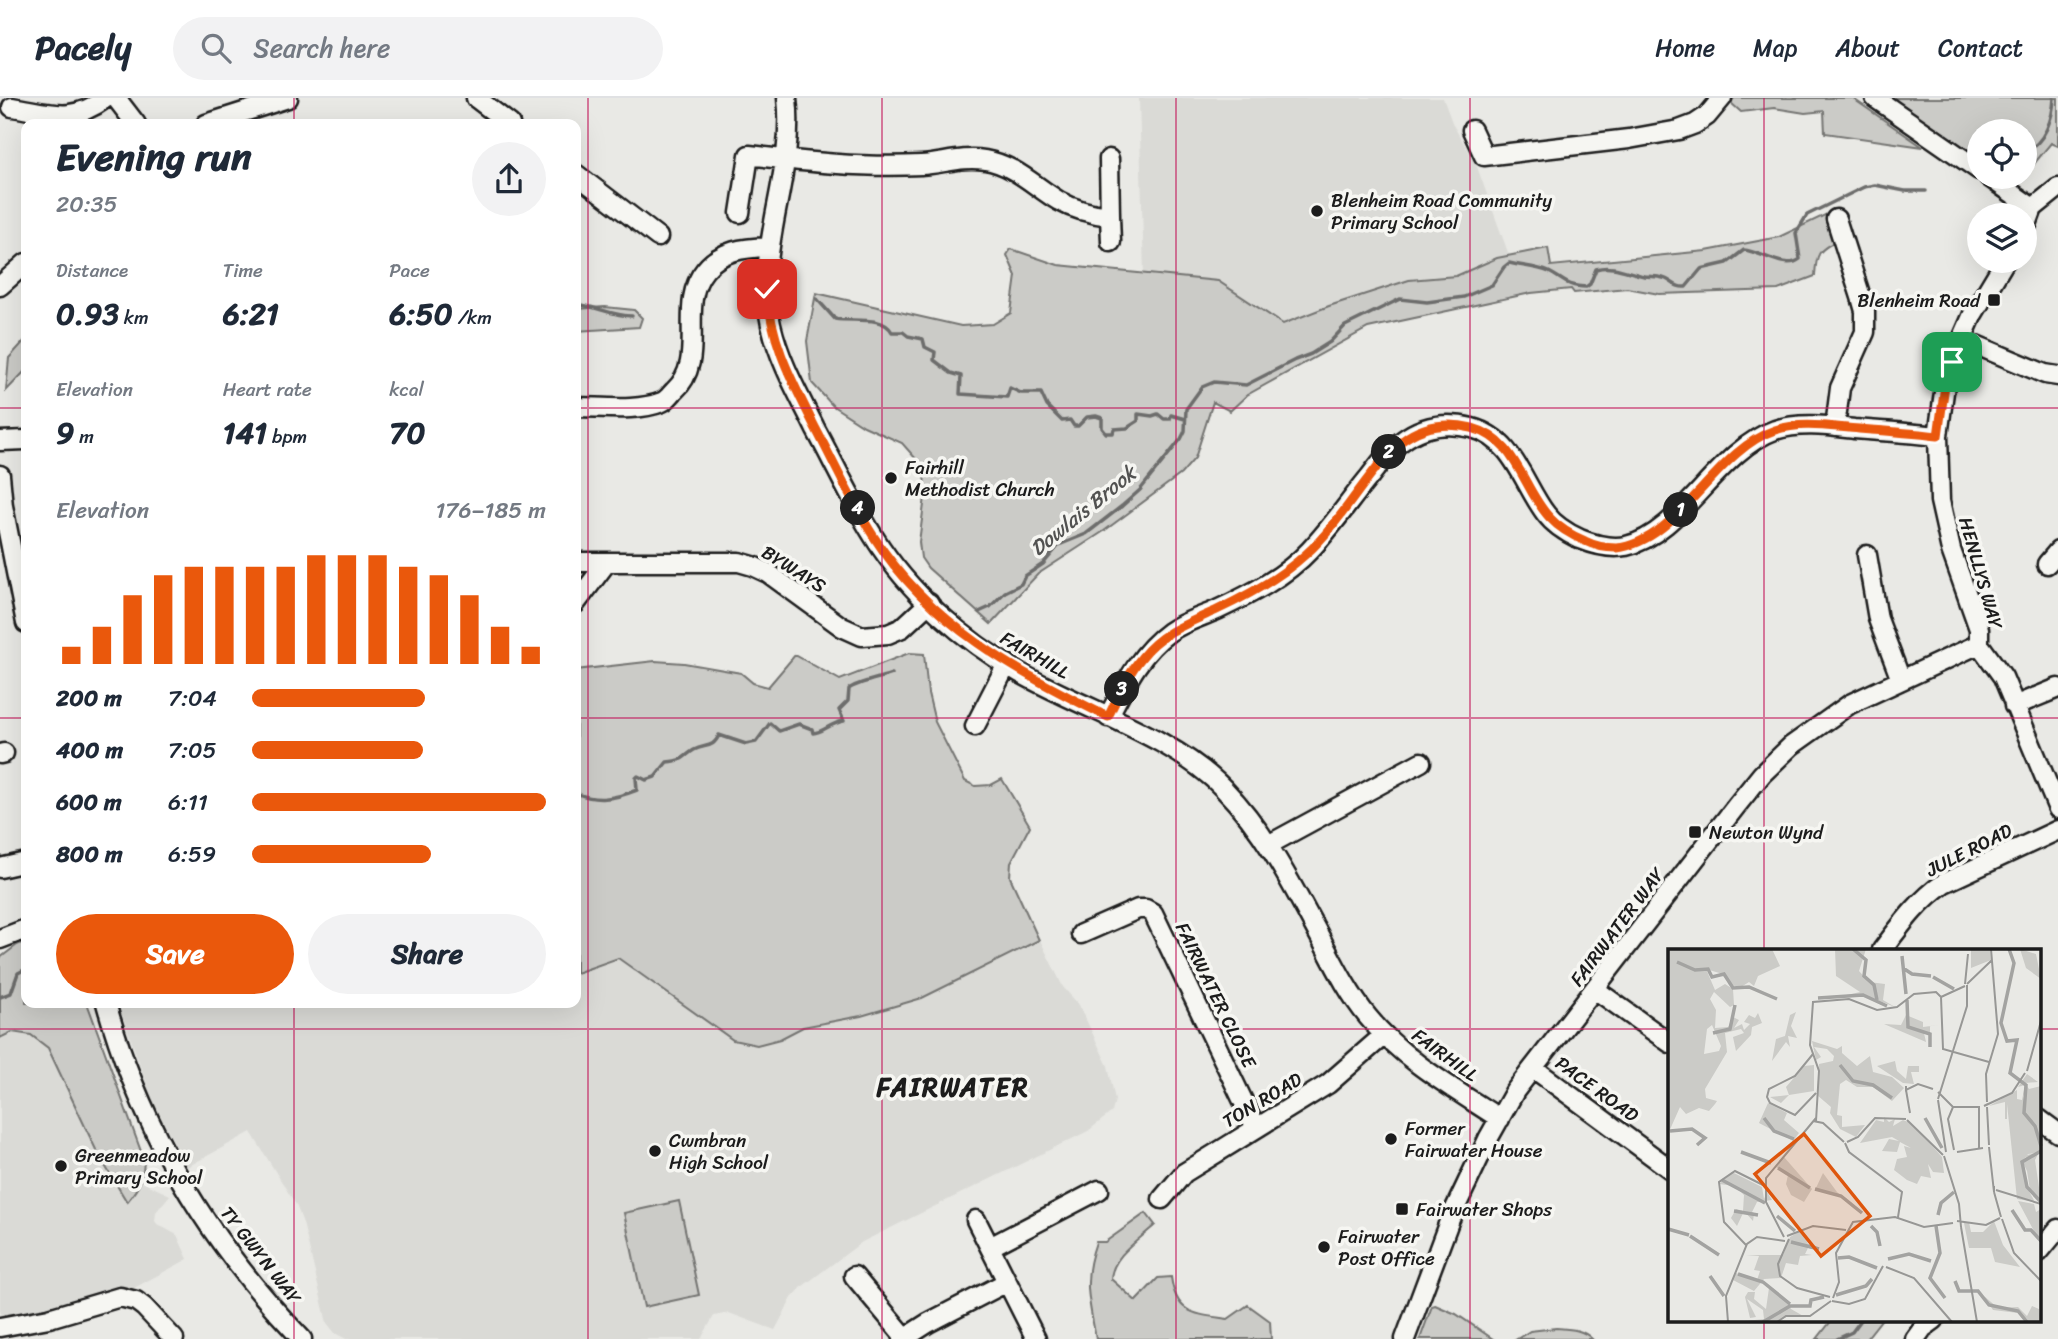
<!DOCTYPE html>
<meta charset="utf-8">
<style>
body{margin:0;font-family:Sriracha,sans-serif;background:#f2f2f3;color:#1f2937;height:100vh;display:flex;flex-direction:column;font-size:26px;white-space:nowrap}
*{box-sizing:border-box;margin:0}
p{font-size:23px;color:#747a83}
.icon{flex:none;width:38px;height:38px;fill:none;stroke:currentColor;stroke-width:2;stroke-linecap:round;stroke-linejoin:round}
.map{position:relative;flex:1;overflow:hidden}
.panel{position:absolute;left:21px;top:21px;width:560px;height:889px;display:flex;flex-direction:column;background:#fff;border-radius:14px;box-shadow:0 7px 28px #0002}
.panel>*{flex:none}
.tools{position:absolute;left:1967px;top:21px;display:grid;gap:14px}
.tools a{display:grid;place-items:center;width:70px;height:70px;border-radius:50%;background:#fff;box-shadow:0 7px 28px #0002;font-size:35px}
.pin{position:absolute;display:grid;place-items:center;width:60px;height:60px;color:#fff;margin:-30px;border-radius:14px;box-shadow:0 4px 10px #0006}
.km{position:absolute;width:35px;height:35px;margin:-18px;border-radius:50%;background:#222;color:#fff;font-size:19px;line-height:35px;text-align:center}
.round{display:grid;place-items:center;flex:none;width:74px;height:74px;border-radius:37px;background:#f2f2f3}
.summary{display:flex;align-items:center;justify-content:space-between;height:119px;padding:0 35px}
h1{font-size:38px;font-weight:800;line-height:52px}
.figures{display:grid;grid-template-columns:repeat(3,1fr);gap:10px;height:119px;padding:7px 35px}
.figures div{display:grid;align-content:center}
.figures b{font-size:30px;font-weight:800}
.figures small{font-size:19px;font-weight:400}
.figures p{font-size:19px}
.chart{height:196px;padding:14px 35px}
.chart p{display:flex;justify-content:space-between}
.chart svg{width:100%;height:126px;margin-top:7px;stroke:#ea580c;stroke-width:6}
.primary-button{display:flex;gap:14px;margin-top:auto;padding:14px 35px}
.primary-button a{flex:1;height:80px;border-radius:42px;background:#ea580c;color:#fff;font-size:28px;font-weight:800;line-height:80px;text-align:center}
.primary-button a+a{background:#f2f2f3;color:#1f2937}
ul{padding:0 35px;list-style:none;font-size:23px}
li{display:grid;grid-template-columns:112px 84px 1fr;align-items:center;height:52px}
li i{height:18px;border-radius:9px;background:#ea580c}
header{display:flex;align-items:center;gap:42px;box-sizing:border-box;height:98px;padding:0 35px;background:#fff;border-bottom:2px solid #e0e1e3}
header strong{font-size:33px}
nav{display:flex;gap:38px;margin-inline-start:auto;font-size:24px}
.search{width:490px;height:63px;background:#f2f2f3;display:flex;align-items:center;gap:18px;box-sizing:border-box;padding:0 24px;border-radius:38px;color:#747a83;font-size:26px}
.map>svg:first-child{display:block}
.built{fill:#dadad6}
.green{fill:#cbcbc7;stroke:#747472;stroke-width:2}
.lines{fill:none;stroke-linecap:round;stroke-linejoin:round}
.stream{stroke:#6d6d6c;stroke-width:3.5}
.minor-casing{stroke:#1c1c1c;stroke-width:23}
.minor{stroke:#f6f6f2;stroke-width:18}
.route-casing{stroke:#fff;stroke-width:14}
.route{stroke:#ea580c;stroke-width:9}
.grid{fill:none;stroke:#c2185b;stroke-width:2;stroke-opacity:0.55}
.poi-dot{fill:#1c1c1c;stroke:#f6f6f2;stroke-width:2.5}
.labels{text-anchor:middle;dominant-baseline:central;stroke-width:7;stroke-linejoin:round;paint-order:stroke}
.poi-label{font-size:19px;fill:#1c1c1c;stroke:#f6f6f2;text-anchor:start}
.street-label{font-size:19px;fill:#1c1c1c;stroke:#f6f6f2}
.water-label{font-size:21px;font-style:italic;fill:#525251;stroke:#f6f6f2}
.district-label{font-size:26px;font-weight:bold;letter-spacing:2px;fill:#1c1c1c;stroke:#f6f6f2}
.inset-river{fill:none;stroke:#a3a3a1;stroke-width:3.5}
.inset-road{fill:none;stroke:#979795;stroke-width:2}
.view{fill:#de560d;fill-opacity:0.15;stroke:#de560d;stroke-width:3.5}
.inset-edge{fill:none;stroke:#1c1c1c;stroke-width:3.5}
</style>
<header>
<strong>Pacely</strong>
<div class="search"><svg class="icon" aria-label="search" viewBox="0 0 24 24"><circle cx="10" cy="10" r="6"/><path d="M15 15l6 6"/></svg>Search here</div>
<nav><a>Home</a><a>Map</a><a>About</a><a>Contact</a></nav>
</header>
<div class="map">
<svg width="2058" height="1241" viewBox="0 0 2058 1241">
<rect width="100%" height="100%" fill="#e9e9e5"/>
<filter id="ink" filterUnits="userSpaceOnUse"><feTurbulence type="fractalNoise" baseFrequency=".0143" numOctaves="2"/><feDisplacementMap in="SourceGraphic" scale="14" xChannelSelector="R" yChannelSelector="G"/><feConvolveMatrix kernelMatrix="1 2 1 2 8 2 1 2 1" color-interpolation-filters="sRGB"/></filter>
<g filter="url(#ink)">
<!-- built -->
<path class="built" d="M1139 0H1443L1453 27 1476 66 1510 160 1441 200 1324 247 1144 178Z
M1040 842 1063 889 1079 907 1108 968 1115 1002 1112 1014 1088 1033 862 1144 803 1188 792 1200 775 1232 729 1215 714 1218 701 1241H346L335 1235 327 1225 303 1125 296 1107 251 1034 187 1069 152 1002 118 905H576V875L618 860 733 942 757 947 780 942 803 929 861 918 922 901Z
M37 908 133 1080 170 1097 156 1114 155 1123 157 1126 177 1137 188 1161 134 1190 5 1224 0 1213V922Z"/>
<!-- green -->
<path class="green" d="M1734 0H1852L1923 49 1825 35 1824 13 1805 15 1774 10 1741 14 1731 5Z
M1889 0H2058V48L2051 45 2025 77V33H1979V65Z
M1827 116 1839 142C1819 151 1816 155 1815 178L1778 192 1659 196 1627 190 1574 195 1571 191 1531 195 1368 230 1247 297 1230 313 1213 304 1195 360 1181 376 1104 433 1038 476 991 526 928 470 921 460 919 444 925 399 924 370 902 345 864 328 833 308 812 285 807 243 816 195 961 228 993 226 1011 215 1016 178 1007 157 1011 151 1058 167 1218 183 1283 226 1329 208 1409 182 1456 178 1497 160 1548 150 1551 168 1706 153 1779 139Z
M605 209 634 212 642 220 639 229 576 233V211Z
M26 241V272L6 293 9 260Z
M909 555 924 556 928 595 935 624 965 683 975 688 991 687 1002 681 1030 728 1011 764 1010 779 1039 842 922 900 861 918 803 929 780 941 757 947 733 942 618 860 576 875V572L655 563 684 565 741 575 753 585 768 589 795 557 840 582Z
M26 843V905H87L90 913 143 1059C146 1078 139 1089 127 1104L98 1056 48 950 31 937 12 934 0 940V860L17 847Z
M679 1103 699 1197 644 1209 624 1115Z
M1146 1115 1155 1127C1139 1142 1112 1158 1111 1181L1136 1203 1158 1180 1171 1179C1176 1217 1195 1216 1228 1221L1248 1207 1270 1223 1271 1241H1096C1089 1201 1082 1184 1096 1144H1105Z
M1435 1207 1456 1216 1493 1241H1420L1432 1208Z
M1832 1222H1881L1866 1241H1817Z
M1556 1230C1569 1231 1583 1231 1592 1241H1517L1530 1233Z"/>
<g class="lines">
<!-- stream -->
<path class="stream" d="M2025 54C2045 45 2053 20 2054 0
M817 201 835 221C853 224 883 217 892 234H903L908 238 923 241 925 249 935 254 934 262 951 275 961 278 960 296 1007 299 1010 290 1021 295H1041L1047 308 1062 323 1070 322 1074 328H1078L1087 319 1096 318 1102 320V330L1106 335H1113L1114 331 1127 330 1138 323V316L1152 318 1158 316 1164 321H1170L1171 317 1185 321
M576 206C595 208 613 218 632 218
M979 514 990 509 1005 494 1021 486 1025 478 1043 466 1059 447 1086 436 1122 408 1140 392 1181 341 1185 333 1186 311 1202 289 1214 284 1246 287 1295 262 1311 256 1330 244 1345 228 1400 201 1427 204 1464 199 1492 187 1504 169 1509 165C1521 168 1538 169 1549 174 1563 181 1567 189 1586 189L1590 186 1596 171C1613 166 1628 175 1644 178 1652 179 1659 178 1666 181 1674 185 1677 190 1686 189L1701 171 1727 165 1744 152C1760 153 1786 173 1800 161L1796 135 1807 117 1864 89 1875 87 1905 93H1926
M576 695C596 704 614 701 637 692L636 680 638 678 646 682 655 679 667 664C686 662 681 660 694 652 705 646 713 651 719 637L746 646 756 644 770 625 779 633 799 626 812 631 813 635C823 635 830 625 844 623L839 612 848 603 849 591C855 585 881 580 892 576
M0 899 11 895 18 875 26 871
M1837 1241 1852 1234 1861 1222"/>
<defs>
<path id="minor" d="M116 0 136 26
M476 0 510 26
M787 0C796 77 754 149 771 227 780 265 799 297 816 332 835 367 852 404 874 439 909 495 963 542 1020 575 1085 612 1173 638 1224 691 1262 730 1288 779 1313 826 1330 857 1345 891 1368 919 1404 963 1453 990 1500 1021
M1875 0 1979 72
M12 9C51 15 71 26 106 0
M206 26 288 0
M1472 32 1484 58 1629 41 1679 32 1695 26 1707 18 1722 0
M576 76 658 139
M1989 79 2033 110
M740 115 749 57C805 64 863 70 921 67 942 66 963 58 985 62 1015 67 1034 88 1059 103 1075 112 1092 116 1110 118L1109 61
M1110 118 1111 144
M2025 132 2033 110 2058 90
M2005 163 1973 216 1952 264 1945 287 1938 338 1940 403 1951 452 1979 531V546L2003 579 2058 711
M0 188 26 165
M1962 241 2045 276 2058 278
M576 309C603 309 636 314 662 304 667 302 670 297 674 293 709 262 676 207 705 172 721 152 744 150 768 149
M1835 329 1840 290 1865 234V213L1861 199 1836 121
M0 343 26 342
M0 377 3 408 26 525
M1867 457 1878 521 1901 582
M576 464H739L753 468 768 475 842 529 862 538 888 536 902 530 929 505
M2047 466 2058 453
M576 505 607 464
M2014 608 2058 590
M1108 619C1125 587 1139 556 1169 534 1183 524 1201 519 1217 512 1249 497 1285 479 1310 452 1332 429 1350 402 1370 378 1380 365 1389 352 1402 343 1423 327 1447 324 1472 330 1514 341 1523 386 1546 416 1555 428 1567 435 1580 441 1595 447 1610 451 1626 448 1681 436 1718 352 1775 332 1801 324 1828 328 1854 331 1882 333 1910 335 1938 338
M975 628 1007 566
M0 656 4 655
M1268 747 1421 664
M0 770 22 765
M1081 836 1138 811H1146L1153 815 1256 1030
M0 841 26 831
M1882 852C1901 827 1918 803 1944 785L2058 732
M1596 892 1670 945
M106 905C142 1034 209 1145 302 1241
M1533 970 1670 1071
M2039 1021 2058 1035
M1162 1101 1184 1075 1328 986 1384 937
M976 1122 1036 1241
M990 1149 1099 1092
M2039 1154 2058 1131
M854 1178 905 1239
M0 1229 49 1220 120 1199 136 1203 144 1209 174 1241
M903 1241 928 1225 1007 1184
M1405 1241 1450 1121 1488 1041 1515 993 1737 707 1762 676 1791 648 1850 606 1979 546
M1915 1241 1923 1230 1934 1222"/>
</defs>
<!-- minor casing -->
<use href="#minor" class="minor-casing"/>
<!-- minor -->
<use href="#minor" class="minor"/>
</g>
</g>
<g class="lines" filter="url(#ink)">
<defs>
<path id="route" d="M767 191C771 246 792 283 816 331 835 367 852 405 874 439 931 528 1016 573 1108 619 1118 599 1127 577 1142 559 1162 534 1188 525 1217 512 1249 497 1280 480 1306 456 1332 433 1352 400 1373 374 1382 363 1390 351 1402 343 1423 327 1447 324 1472 330 1518 342 1522 391 1550 420 1560 431 1571 437 1585 443 1593 447 1606 450 1616 450 1679 444 1715 352 1775 332 1803 323 1831 329 1859 331 1886 333 1912 335 1938 338L1945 287 1952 264"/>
</defs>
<!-- route casing -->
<use href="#route" class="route-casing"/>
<!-- route -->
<use href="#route" class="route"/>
</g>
<!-- grid -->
<path class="grid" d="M294 0V26M588 0V1241M882 0V1241M1176 0V1241M1470 0V1241M1764 0V852M0 310H26M576 310H2058M0 620H26M576 620H2058M294 905V1241M0 931H1670M2039 931H2058M1764 1222V1241"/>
<!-- markers -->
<g class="poi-dot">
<circle cx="1317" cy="113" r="7"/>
<rect x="1987" y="195" width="14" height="14" rx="3.5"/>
<circle cx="891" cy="380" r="7"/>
<rect x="1688" y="727" width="14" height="14" rx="3.5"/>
<circle cx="1391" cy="1041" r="7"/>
<circle cx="655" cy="1053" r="7"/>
<circle cx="61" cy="1068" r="7"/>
<rect x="1395" y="1104" width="14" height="14" rx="3.5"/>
<circle cx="1324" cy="1149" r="7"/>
</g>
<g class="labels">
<!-- poi labels -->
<g class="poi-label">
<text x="1331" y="102">Blenheim Road Community<tspan x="1331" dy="22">Primary School</tspan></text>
<text x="1980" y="202" text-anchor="end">Blenheim Road</text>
<text x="905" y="369">Fairhill<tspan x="905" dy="22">Methodist Church</tspan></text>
<text x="1709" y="734">Newton Wynd</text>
<text x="1405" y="1030">Former<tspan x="1405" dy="22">Fairwater House</tspan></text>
<text x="669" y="1042">Cwmbran<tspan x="669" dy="22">High School</tspan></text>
<text x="75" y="1057">Greenmeadow<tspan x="75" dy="22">Primary School</tspan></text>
<text x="1416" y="1111">Fairwater Shops</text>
<text x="1338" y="1138">Fairwater<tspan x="1338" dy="22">Post Office</tspan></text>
</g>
<!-- street labels -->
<g class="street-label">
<text transform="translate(794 471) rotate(32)">BYWAYS</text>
<text transform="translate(1981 475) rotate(74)">HENLLYS WAY</text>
<text transform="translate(1035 557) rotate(30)">FAIRHILL</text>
<text transform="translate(1969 752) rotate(-27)">JULE ROAD</text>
<text transform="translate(1617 829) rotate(-53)">FAIRWATER WAY</text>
<text transform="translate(1216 897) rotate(64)">FAIRWATER CLOSE</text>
<text transform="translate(1445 957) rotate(36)">FAIRHILL</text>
<text transform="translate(1597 991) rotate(36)">PACE ROAD</text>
<text transform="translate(1262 1002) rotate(-31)">TON ROAD</text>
<text transform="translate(261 1157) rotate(52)">TY GWYN WAY</text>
</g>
<!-- water labels -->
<g class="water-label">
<text transform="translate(1083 413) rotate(-39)">Dowlais Brook</text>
</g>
<!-- district labels -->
<g class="district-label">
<text x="953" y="989">FAIRWATER</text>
</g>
</g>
<!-- overview -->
<g transform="translate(1668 851)">
<rect width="373" height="373" fill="#e9e9e5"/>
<path d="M0 0H104L112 17 90 27 86 37 81 33 73 38 61 36 58 26 38 20 47 41 57 35 65 40 66 56 62 58 46 43 42 50 48 61 47 79 60 78 65 68 71 71 66 79 74 75 76 81 82 75 76 73 81 66 87 69 90 64 94 74 84 78 83 86 68 102 65 88 76 84 73 80 57 84 59 103 37 140 38 149 49 152 47 155 41 162 31 159 18 165 12 158 0 185ZM44 76 53 97 51 102 36 105 39 80ZM198 0 191 22 201 33 217 35 215 51 227 58 199 47 170 48 192 43 168 27 167 0ZM303 0H322L323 11 303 19ZM352 0 368 5 373 30 358 19ZM128 63 123 77 129 89 120 87 122 98 118 93 104 112 108 90 117 87 122 66ZM238 66 255 73V78L271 76 262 77V86L256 84 258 93 216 75 233 76ZM144 92 169 100 174 97V104L189 117 202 107 205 123 224 128 236 139 224 152 205 138H189L178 131 172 135 169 166 174 167V178L197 176 188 188 172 180 162 164 163 158 149 146 151 115 165 112 166 107 159 100 146 98 153 108 148 111ZM227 112 229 122 238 130 240 117H251V123H243L246 135 235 134 209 117ZM146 116V142L121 146 113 154 102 148 121 146 118 138 136 117ZM359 125 370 133 357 134 361 140 373 137V196L367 177 357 166V143L355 147 356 165 365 175 373 199 367 211 373 252 362 241 359 222 355 214 359 206 369 204 360 205 354 213 358 237 367 253 349 250 339 155V170H337V153L321 157 349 141V150L354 151 357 136 350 138ZM100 154 119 164 116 171 131 184 125 192 91 174ZM216 168 221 173 227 170 225 177 235 171 240 173 258 190 274 208 276 224 265 223 260 215 263 229 253 227 249 235 239 231 226 221 229 210 239 208 236 197 243 199 232 193 229 203 214 202 221 190 231 192 224 188 192 194 208 171 216 173ZM116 208 144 240 136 253 123 246 118 235 120 226 108 218ZM64 223 94 238 96 250 99 243 104 251 89 253 84 263 90 266 86 265 85 272 76 262 69 277 63 269 68 260 75 262 76 246 67 237 51 235ZM155 224 169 243 190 263 171 247 147 241ZM350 252 366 255 368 263 373 260V295ZM326 272 335 296 352 318 327 313 323 299H301L296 274 301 273 303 283H315ZM134 281 140 295 148 297 151 301 140 299 137 305 144 306 132 307 130 316 118 314 113 329 96 330 86 342 65 331 68 324 89 331 92 322 86 321 91 307 78 306H115L122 288ZM101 339 119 351 123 360 137 368 123 366 107 373 77 372 96 370 95 361 79 350 88 368 82 369 77 348 80 343H87L86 350 98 360ZM316 347 330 359 350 358 359 367 364 357 371 360 373 373H357L350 364 325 361Z" fill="#cbcbc7" fill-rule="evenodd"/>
<path class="inset-river" d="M185 0 198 11 196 27 206 36 209 51M341 0 346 14 333 74 339 92 349 91 342 124 358 136 356 164 367 177 373 197M234 7 238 45M9 13 27 21 40 20 44 28 56 25 65 39 81 38 109 50M235 19 244 25 263 27M265 28 286 40M150 49 195 46 219 57M239 51 240 78 262 85V98M45 84 62 80 67 56M172 116 185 132 205 136 224 149M96 169 106 182 126 190M257 169 274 199M2 182 24 180 37 189 29 196M373 202 354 213 359 238 373 253M73 203 103 214M110 219 142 239M54 231 97 254M147 240 173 247 194 264M344 261 357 281H363L373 292M66 262 90 266M270 266 273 254 286 243M109 267 127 282M203 277 209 283 212 297M268 277 272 304 262 329 277 349M0 280 21 286M22 287 51 306M123 293 151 300M170 309 181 308 209 319M220 310 241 305 263 312M70 325 95 333 122 355M42 327 56 347M287 332 291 342H310L321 356 350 362 359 373M168 346 198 337 204 330M95 373 122 357H142L143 351 156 348"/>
<path class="inset-road" d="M297 35 300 5M299 35 324 11M273 48 275 100 321 113M273 48 297 37M145 105 127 127 101 140 99 148 102 154 127 166 148 144M359 122 373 72M238 137V141L250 135 265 140M238 141 242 164M270 143 285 158M270 150 299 57V36M270 151 278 203M319 153 318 125 330 85 323 0M320 155 316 157 344 144 357 124M285 158 280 170 286 201M285 158H312M319 158 321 196M311 159V199M239 171 275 206M145 172 155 174 176 193M148 172 151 122 142 96 145 53 181 50 209 61 229 58 246 45 268 43 273 48M179 193 190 188 207 169 238 170M177 194 181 203 234 243 230 268M321 198 326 243V237M289 203 315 199M276 207 291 255 293 278M328 241 373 255M326 243 333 268M334 270 346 304 373 332M289 272 318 276 332 269M293 278 309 373M119 287 145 277 178 281M116 288 98 253V229L148 169M121 290 110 315 112 327 129 339 162 348M78 296 56 273 51 233 67 222 97 237M218 318 246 329 284 373M165 349 171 333 168 304 185 273 227 268 256 278 285 274M164 352 181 355 197 350 215 317M60 373 58 347 79 295 89 288 117 292M109 373 118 367H142L163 352"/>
<path class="view" d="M136 185 202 267 153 307 87 225Z"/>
<rect width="373" height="373" class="inset-edge"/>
</g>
</svg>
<div class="tools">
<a><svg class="icon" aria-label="locate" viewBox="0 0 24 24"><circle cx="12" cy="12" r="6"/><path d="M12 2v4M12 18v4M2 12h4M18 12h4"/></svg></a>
<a><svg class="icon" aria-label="layers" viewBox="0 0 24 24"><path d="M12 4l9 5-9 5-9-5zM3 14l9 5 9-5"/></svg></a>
</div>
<div class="pin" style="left:1952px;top:264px;background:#1e9e55"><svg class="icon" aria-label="arrive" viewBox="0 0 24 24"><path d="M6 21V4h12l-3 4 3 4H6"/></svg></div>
<div class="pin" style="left:767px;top:191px;background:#d93025"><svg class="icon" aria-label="check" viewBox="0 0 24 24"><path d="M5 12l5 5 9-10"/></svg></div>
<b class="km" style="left:1681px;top:412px">1</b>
<b class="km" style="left:1389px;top:354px">2</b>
<b class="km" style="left:1122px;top:591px">3</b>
<b class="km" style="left:858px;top:410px">4</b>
<section class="panel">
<div class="summary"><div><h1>Evening run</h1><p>20:35</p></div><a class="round"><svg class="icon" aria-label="share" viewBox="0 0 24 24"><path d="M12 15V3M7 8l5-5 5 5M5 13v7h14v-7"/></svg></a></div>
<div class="figures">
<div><p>Distance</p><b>0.93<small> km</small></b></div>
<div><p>Time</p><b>6:21</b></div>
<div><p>Pace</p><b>6:50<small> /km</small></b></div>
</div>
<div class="figures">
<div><p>Elevation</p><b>9<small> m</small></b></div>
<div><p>Heart rate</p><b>141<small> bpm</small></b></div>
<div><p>kcal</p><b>70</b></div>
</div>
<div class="chart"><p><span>Elevation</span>176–185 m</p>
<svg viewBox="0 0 160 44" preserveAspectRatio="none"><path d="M5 44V38M15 44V31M25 44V20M35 44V13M45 44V10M55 44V10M65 44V10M75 44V10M85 44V6M95 44V6M105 44V6M115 44V10M125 44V13M135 44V20M145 44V31M155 44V38"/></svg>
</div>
<ul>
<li><b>200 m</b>7:04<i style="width:59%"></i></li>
<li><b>400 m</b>7:05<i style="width:58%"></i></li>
<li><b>600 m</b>6:11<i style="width:100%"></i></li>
<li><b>800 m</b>6:59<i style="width:61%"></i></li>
</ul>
<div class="primary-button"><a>Save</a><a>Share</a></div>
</section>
</div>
